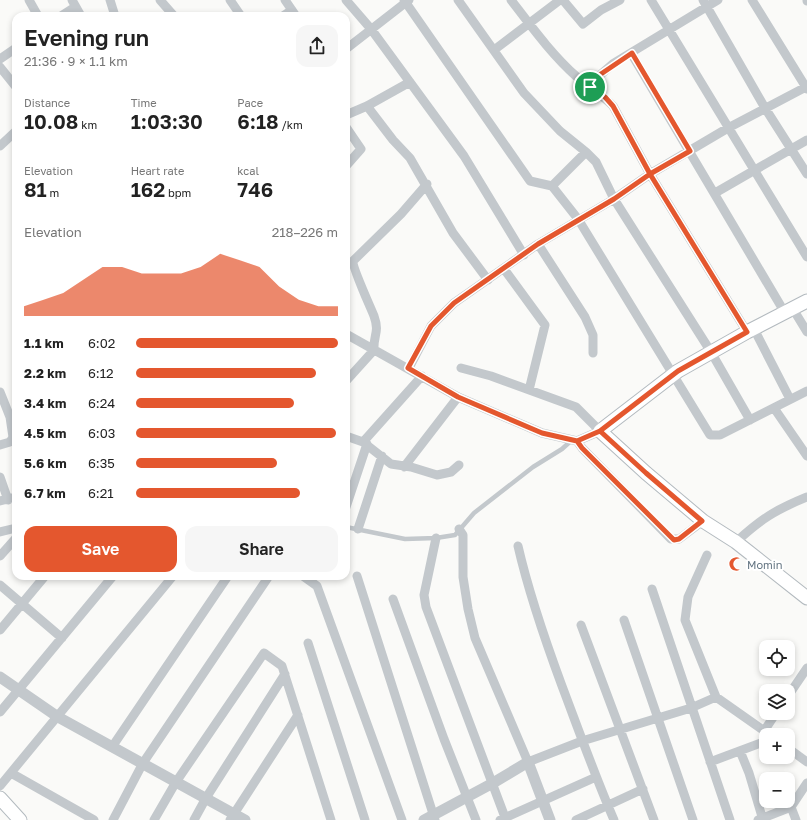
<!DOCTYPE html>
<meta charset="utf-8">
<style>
body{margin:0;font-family:"Golos Text",sans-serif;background:#f6f6f6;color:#222;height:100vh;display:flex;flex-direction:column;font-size:15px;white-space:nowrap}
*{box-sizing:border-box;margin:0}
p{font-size:13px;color:#767676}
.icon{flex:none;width:22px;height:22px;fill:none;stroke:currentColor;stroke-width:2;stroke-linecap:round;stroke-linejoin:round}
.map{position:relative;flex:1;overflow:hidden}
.panel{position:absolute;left:12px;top:12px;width:338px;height:568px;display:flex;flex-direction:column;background:#fff;border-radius:12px;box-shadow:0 2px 6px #0003}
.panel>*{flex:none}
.buttons{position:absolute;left:759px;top:640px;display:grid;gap:8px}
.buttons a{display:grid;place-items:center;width:36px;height:36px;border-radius:8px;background:#fff;box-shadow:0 2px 6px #0003;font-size:20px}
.pin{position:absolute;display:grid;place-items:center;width:34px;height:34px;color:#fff;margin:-17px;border:2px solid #fff;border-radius:50%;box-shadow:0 1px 4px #0007}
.round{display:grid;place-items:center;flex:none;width:42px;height:42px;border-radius:12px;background:#f6f6f6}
.head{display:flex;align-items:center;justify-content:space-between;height:68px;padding:0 12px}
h1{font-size:22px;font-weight:600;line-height:30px}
.stats{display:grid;grid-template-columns:repeat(3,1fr);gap:6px;height:68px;padding:4px 12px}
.stats div{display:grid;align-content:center}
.stats b{font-size:20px;font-weight:600}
.stats small{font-size:11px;font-weight:400}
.stats p{font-size:11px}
.chart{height:112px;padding:8px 12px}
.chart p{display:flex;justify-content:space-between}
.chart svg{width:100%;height:72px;margin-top:4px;fill:#e4572e;opacity:.7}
.button{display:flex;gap:8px;margin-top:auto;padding:8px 12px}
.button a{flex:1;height:46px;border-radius:12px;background:#e4572e;color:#fff;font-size:16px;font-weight:600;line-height:46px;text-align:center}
.button a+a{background:#f6f6f6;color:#222}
ul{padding:0 12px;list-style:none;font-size:13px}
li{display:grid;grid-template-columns:64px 48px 1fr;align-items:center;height:30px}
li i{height:10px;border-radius:5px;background:#e4572e}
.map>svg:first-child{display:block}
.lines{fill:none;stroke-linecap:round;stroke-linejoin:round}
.secondary-casing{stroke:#b3babf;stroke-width:15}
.service{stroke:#c3c8cc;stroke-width:4.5}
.minor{stroke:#c3c8cc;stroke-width:9}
.tertiary{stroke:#c3c8cc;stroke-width:11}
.secondary{stroke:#fff;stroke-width:13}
.route-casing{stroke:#fff;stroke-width:8}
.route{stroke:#e4572e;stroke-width:5}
.labels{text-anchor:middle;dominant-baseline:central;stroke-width:4;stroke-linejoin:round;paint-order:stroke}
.poi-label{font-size:11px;fill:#657683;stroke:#fff;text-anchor:start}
</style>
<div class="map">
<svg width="807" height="820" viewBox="0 0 807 820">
<rect width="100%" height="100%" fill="#fafaf8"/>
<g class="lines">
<defs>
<path id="secondary" d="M807 301 747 332 678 371 600 431 646 473 703 521 736 542 807 598
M0 798 20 820"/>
</defs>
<!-- secondary casing -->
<use href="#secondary" class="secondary-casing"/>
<!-- service -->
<path class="service" d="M346 527 405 539 436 538 455 535 474 513 533 467 562 449 572 440"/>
<!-- minor -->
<path class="minor" d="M29 0 38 16
M72 0 81 16
M110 0 115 16
M160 0 174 16
M230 0 241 16
M285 0 296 16
M346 0 371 29 464 156 524 255
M404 0 530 181 552 186
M458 0 524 93 560 131 586 152 596 162 614 199 711 352 750 420
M511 0C531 26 552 55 577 77 588 88 602 94 613 106L650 174 747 332
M563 0 583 24 601 10 620 0
M651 0 807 257
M703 0 765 108 807 174
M752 0 807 89
M807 0V1
M61 16 75 7
M283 16 292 10
M346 49 409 0
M494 50 560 0
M631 53 785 313
M0 59 16 48
M0 67 16 87
M590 87 599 76 614 63 718 0
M367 106 393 140 410 158 453 233 488 280
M346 115 367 106 410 82
M346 127 361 149 346 166
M0 146 16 131
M586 152 552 186 578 219 710 435H720L807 391
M715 193 807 140
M538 244 585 317 593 335V353
M504 269 545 325 529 390
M793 309 807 332
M754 329 790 399
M346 334 458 397 542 433 577 441 600 431 576 407 491 376 461 368
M409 368 431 326 454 303 538 244 614 199 650 174 728 128 806 87
M346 381 374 350C373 335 380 333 374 316 370 306 352 267 353 261L401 214 427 184
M0 392 10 417 13 437 10 442 0 445
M774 408 807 456
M346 436 363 442 391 464 411 467 437 475 451 472 459 465
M577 441 582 448 671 539H679L703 521
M363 442 422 376
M404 467 458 397
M0 477 8 500
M0 501 16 497
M346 507 367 444
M358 529 382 456
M459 529 463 535V577L468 609 475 638 528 762 582 741 691 708 716 697 770 735
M0 532 16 528
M436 538 424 595 426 607 506 820
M736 542C761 519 775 510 807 497
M518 546C529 594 545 640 562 686 579 731 595 776 614 820
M707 555 688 597 685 620 716 697
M0 556 16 538
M303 576 317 586 402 820
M357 576 435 820
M0 585 62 638
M652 589 730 820
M393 599 444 739 476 820
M624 620 693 820
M581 625 654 820
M0 630 45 576
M308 643 365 820
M788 696 807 668
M0 712 113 576
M764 731 776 713
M112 747 228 576
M788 748 807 762
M740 751 749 773 763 820
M710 762 766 741
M11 773 94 820
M0 786 173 576
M791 807 796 820
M113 820 143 763 269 576
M154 820 176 782 264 653 282 666 331 820
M194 820 206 798 285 674
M230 820 298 715
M500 820 596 777
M576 820 643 789
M758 820 791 807 807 783"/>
<!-- tertiary -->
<path class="tertiary" d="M0 677 58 717 245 820
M424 820 493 783 528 762 550 820"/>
<!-- secondary -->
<use href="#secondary" class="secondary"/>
</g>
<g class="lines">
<defs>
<path id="route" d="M590 87 605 97 613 106 650 174 614 199 538 244 454 303 431 326 408 368 458 397 542 433 577 441 600 431 646 473 702 521 679 539 674 540 582 448 577 441 600 431 678 371 747 332 650 174 690 151 632 53 598 76 590 87"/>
</defs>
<!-- route casing -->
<use href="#route" class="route-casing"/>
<!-- route -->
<use href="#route" class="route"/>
</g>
<!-- icons -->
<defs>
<symbol id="mosque-bare" viewBox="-9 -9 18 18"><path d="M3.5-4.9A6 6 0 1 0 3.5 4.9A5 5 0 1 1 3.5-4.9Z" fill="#e4572e" stroke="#fff" stroke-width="2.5" paint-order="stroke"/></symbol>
</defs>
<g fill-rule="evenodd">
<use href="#mosque-bare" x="726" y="554" width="20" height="20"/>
</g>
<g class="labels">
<!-- poi labels -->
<g class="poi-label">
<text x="747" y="564">Momin</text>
</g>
</g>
</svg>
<div class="buttons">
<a><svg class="icon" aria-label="locate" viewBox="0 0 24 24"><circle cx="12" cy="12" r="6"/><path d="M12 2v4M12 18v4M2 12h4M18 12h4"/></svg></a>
<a><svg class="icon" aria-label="layers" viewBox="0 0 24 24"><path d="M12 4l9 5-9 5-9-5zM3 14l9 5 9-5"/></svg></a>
<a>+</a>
<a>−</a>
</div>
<div class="pin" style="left:590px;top:87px;background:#1e9e55"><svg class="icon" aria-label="arrive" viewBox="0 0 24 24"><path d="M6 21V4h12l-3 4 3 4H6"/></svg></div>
<section class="panel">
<div class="head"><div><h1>Evening run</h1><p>21:36 · 9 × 1.1 km</p></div><a class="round"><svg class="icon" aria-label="share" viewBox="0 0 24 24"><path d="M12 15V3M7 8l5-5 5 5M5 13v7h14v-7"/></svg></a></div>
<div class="stats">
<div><p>Distance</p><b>10.08<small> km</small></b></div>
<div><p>Time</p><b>1:03:30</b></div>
<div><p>Pace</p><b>6:18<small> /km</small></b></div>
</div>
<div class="stats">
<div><p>Elevation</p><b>81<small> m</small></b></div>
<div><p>Heart rate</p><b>162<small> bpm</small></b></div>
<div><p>kcal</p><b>746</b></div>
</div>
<div class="chart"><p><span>Elevation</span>218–226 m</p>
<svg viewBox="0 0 160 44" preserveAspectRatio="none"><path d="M0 44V38L10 34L20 30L30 22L40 14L50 14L60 18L70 18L80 18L90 14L100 6L110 10L120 14L130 26L140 34L150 38L160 38V44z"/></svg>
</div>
<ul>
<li><b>1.1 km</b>6:02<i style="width:100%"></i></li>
<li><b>2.2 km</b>6:12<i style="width:89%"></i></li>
<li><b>3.4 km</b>6:24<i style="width:78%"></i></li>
<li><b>4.5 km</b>6:03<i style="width:99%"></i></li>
<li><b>5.6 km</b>6:35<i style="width:70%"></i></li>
<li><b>6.7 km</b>6:21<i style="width:81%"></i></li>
</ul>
<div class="button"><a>Save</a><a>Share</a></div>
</section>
</div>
